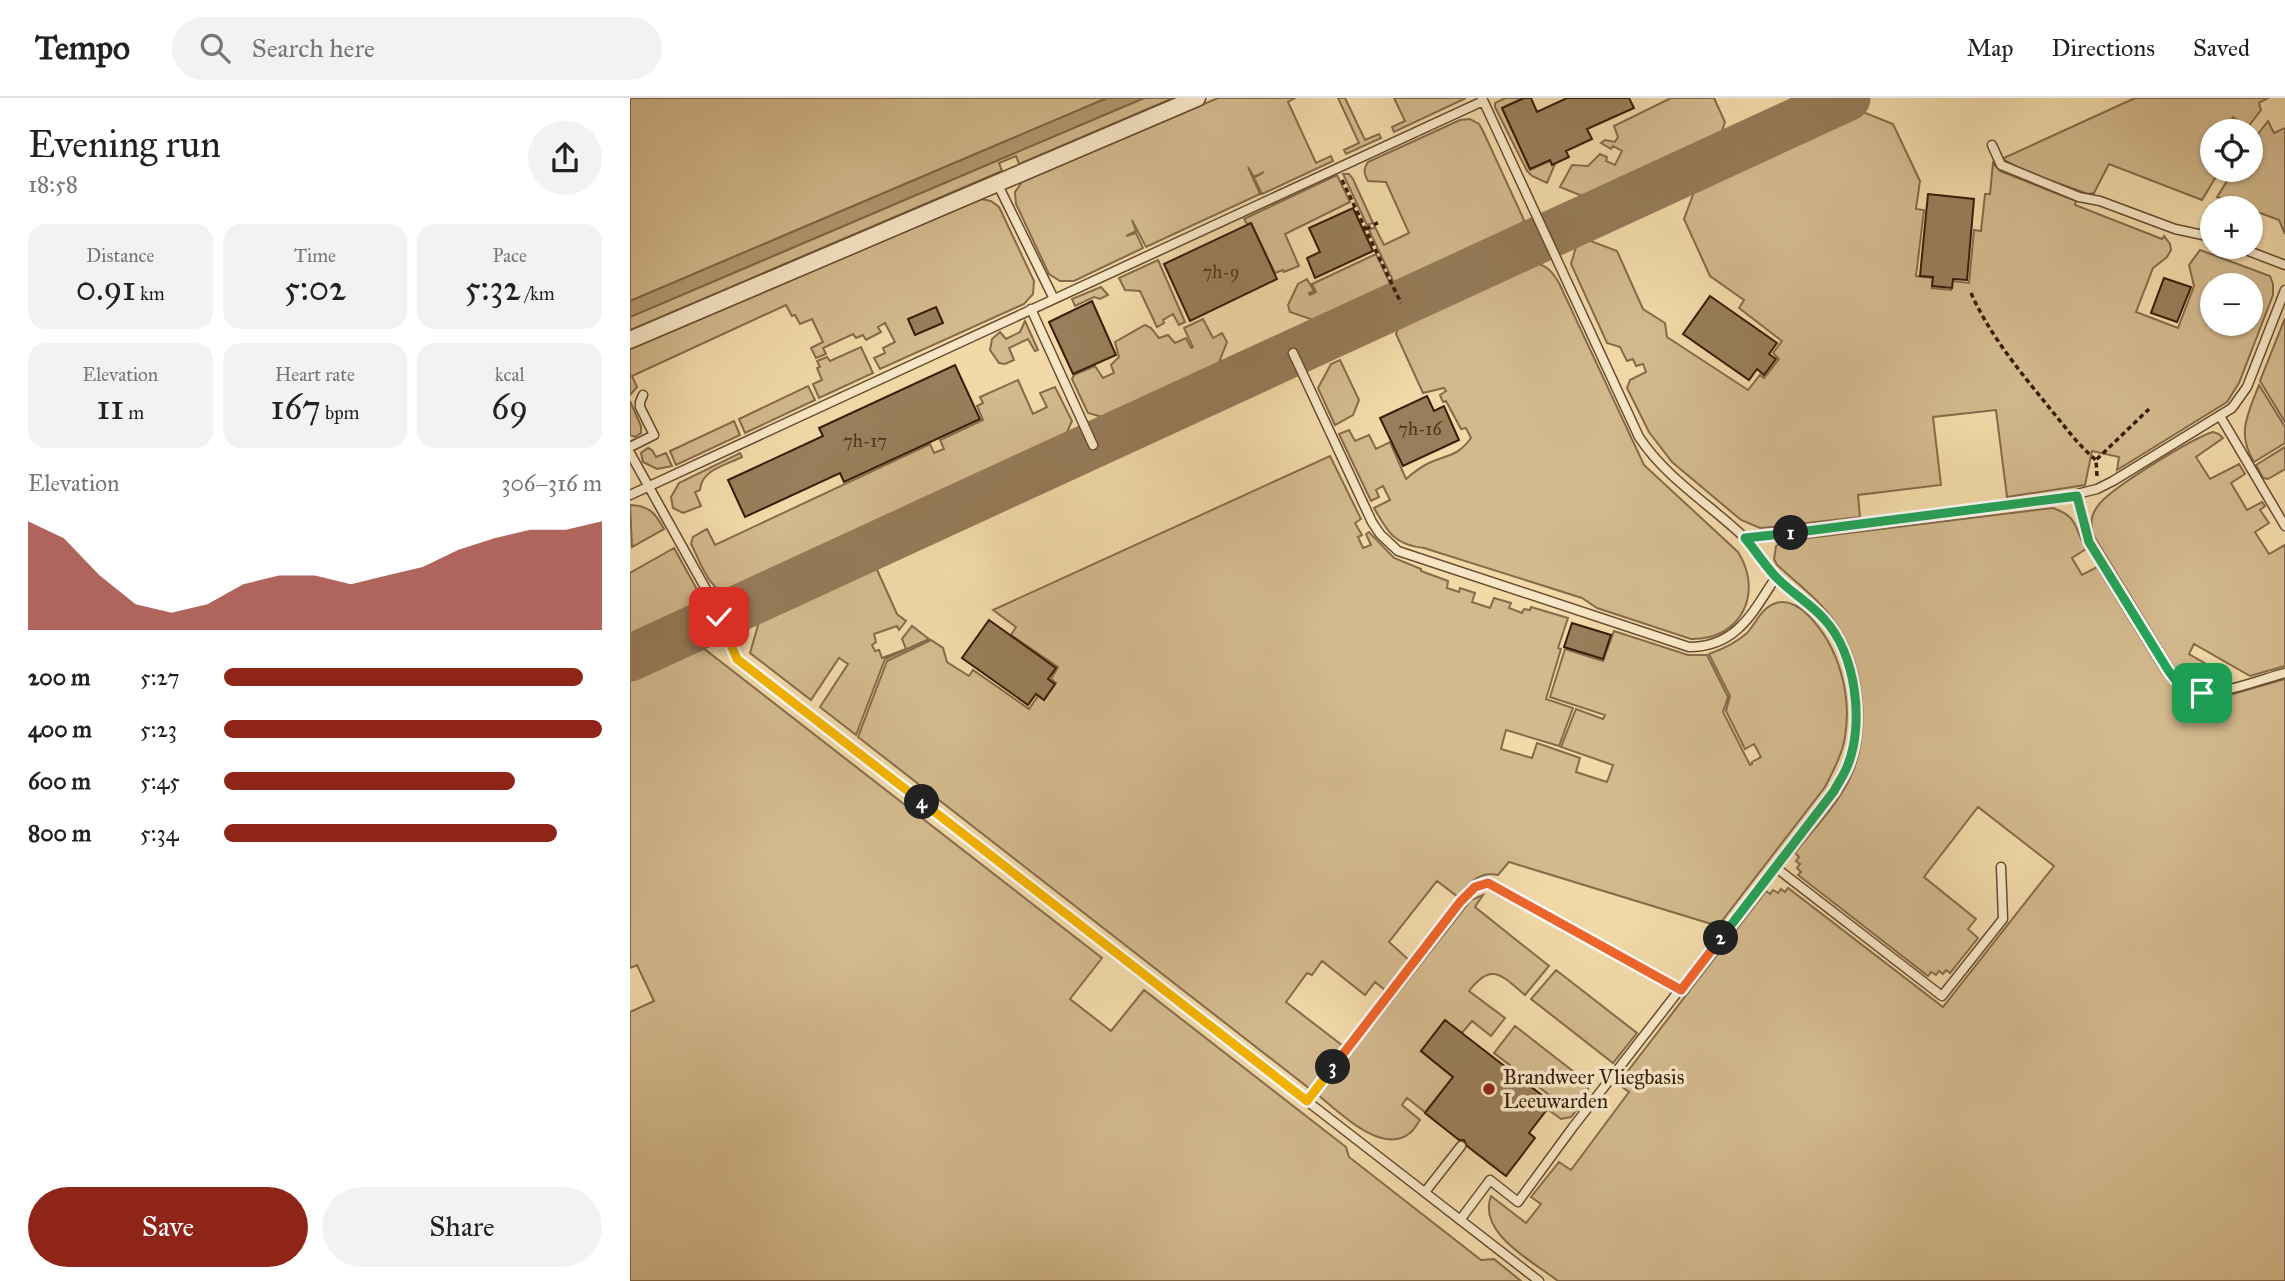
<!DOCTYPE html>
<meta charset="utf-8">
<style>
body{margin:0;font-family:"IM FELL Great Primer",serif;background:#f2f2f2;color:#202124;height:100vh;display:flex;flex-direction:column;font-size:26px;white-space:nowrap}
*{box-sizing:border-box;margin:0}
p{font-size:23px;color:#757577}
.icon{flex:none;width:38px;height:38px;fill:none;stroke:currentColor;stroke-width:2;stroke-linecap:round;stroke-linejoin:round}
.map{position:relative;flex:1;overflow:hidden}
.details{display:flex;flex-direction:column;background:#fff;width:630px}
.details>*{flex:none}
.buttons{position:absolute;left:1570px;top:21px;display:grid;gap:14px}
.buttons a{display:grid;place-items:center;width:63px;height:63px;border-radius:50%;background:#fff;box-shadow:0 2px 5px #0004;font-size:35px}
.pin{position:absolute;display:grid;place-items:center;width:60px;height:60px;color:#fff;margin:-30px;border-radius:14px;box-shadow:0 4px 10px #0006}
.km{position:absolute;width:35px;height:35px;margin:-18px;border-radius:50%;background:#222;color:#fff;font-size:19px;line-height:35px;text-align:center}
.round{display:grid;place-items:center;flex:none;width:74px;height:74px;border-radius:37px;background:#f2f2f2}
.headline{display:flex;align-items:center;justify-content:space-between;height:119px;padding:0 28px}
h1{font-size:38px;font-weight:600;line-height:52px}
.metrics{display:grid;grid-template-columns:repeat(3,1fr);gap:10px;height:119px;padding:7px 28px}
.metrics div{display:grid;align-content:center;border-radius:18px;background:#f2f2f2;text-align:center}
.metrics b{font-size:35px;font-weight:600}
.metrics small{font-size:19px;font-weight:400}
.metrics p{font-size:19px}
.chart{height:196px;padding:14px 28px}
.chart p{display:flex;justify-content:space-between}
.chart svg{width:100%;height:126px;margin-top:7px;fill:#8f2418;opacity:.7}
.primary-button{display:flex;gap:14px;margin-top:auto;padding:14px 28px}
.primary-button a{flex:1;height:80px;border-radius:42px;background:#8f2418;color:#fff;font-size:28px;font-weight:600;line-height:80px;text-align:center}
.primary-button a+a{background:#f2f2f2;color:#202124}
ul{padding:0 28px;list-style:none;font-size:23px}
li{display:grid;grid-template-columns:112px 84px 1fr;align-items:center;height:52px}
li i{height:18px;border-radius:9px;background:#8f2418}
header{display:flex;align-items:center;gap:42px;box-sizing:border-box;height:98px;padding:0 35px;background:#fff;border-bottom:2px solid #e0e0e0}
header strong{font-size:33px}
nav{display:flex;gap:38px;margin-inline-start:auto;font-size:24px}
.search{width:490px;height:63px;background:#f2f2f2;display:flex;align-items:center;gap:18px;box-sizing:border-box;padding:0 24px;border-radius:38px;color:#757577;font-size:26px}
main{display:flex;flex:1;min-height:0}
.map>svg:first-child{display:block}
.green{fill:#d3b98d;stroke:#866a4a;stroke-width:2;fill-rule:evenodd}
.water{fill:#b39871;stroke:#826647;stroke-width:2}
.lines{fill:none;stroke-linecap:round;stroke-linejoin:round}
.taxiway{stroke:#967a58;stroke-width:47}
.building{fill:#997e5b;stroke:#391b07;stroke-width:2}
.service-casing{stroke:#674a2f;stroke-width:11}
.minor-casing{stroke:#674a2f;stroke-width:19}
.path{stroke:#391b07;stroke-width:3.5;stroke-dasharray:5 3.5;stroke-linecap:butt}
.service{stroke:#f7e6c6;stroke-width:8}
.minor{stroke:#f7e6c6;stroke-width:16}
.split-1-casing{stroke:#fff;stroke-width:14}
.split-2-casing{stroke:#fff;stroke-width:14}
.split-3-casing{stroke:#fff;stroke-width:14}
.split-4-casing{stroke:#fff;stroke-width:14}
.split-5-casing{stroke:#fff;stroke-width:14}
.split-1{stroke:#22a559;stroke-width:9}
.split-2{stroke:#22a559;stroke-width:9}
.split-3{stroke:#f0652b;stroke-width:9}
.split-4{stroke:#f5b400;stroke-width:9}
.split-5{stroke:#f5b400;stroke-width:9}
.poi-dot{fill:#8f2418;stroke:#f7e6c6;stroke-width:2.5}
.labels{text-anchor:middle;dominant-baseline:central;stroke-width:7;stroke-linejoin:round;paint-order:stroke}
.number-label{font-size:18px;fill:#51341c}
.poi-label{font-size:21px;fill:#391b07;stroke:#f7e6c6;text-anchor:start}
</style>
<header>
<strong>Tempo</strong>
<div class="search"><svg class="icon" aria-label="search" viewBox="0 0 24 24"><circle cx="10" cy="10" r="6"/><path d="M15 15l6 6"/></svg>Search here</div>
<nav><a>Map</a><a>Directions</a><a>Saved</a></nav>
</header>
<main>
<section class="details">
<div class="headline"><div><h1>Evening run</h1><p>18:58</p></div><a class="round"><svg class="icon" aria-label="share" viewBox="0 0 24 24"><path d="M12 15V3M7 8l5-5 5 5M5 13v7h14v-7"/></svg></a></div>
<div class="metrics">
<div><p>Distance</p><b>0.91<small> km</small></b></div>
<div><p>Time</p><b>5:02</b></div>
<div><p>Pace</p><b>5:32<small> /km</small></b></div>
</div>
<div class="metrics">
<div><p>Elevation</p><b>11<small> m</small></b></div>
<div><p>Heart rate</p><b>167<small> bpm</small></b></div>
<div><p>kcal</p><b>69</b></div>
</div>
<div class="chart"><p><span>Elevation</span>306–316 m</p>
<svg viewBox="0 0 160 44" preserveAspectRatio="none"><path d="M0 44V6L10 12L20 25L30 35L40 38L50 35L60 28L70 25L80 25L90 28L100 25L110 22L120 16L130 12L140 9L150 9L160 6V44z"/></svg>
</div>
<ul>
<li><b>200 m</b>5:27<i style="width:95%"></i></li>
<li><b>400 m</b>5:23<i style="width:100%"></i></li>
<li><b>600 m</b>5:45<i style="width:77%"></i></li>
<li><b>800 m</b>5:34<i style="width:88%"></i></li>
</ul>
<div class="primary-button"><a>Save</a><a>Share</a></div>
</section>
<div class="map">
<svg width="1655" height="1183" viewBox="0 0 1655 1183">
<rect width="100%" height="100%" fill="#f2d9a8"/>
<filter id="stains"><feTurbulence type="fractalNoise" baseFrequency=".00286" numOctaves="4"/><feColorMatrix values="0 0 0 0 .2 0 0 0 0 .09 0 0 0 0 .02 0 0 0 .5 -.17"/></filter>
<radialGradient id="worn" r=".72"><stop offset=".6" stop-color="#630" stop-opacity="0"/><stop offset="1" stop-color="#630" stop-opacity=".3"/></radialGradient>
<!-- green -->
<path class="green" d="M0 0H477L0 203Z
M514 0H543L389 66 386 58 369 65 372 73 0 232V219Z
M588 0H665L658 4 686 65 701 58 703 63 632 96 624 80 634 74 624 79 618 69 630 96 516 149 502 122 506 133 496 138 506 135 513 150 444 183H430L419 176 386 106 385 94 392 84Z
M708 0H715L735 42 749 36 751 40 716 56 714 52 729 45Z
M764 0H836L764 34 762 29 775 23Z
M875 0H893L872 10 900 72 920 63 922 67 925 66 917 85 902 78 897 73 865 9V5Z
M1041 0H1084L1095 24 1090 39 957 100 930 89 942 67 958 68 970 56 977 59 976 63 985 67 992 53 983 48 981 51 971 45 975 42 985 44 988 39 984 28Z
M1505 0H1638L1629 5 1631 12 1618 29 1603 19 1593 33H1582V72H1590L1572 102 1479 66 1464 95 1458 96 1397 74 1374 62V60Z
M1228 12 1263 26 1290 83 1286 111 1294 112 1286 178 1303 180 1302 190 1321 192 1322 183 1339 185 1344 132 1351 133 1355 96H1360L1363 65 1370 73 1446 103 1445 107 1532 141 1534 138 1540 146 1541 152 1537 159 1523 170 1506 214 1548 230 1564 188 1559 167 1570 152 1640 178 1643 186V197L1609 285 1597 304 1487 372 1489 359 1462 353 1455 387 1377 399 1366 312 1303 319 1311 387 1228 397 1230 419 1142 429 1130 430 1111 422 1042 364 1019 334 997 290 1000 282 1016 274 1013 266 1006 268 1003 261 997 263 990 249 977 245 941 166 948 142 953 140 987 153 1013 211 1035 225 1037 239 1118 292 1130 277 1134 280 1149 261 1143 255 1152 243 1109 210 1114 202 1080 178 1054 121 1067 86ZM1582 187H1620V226H1582Z
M840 21 849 26 853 33 894 122 891 131 766 189 739 132 745 129 754 147 779 135 756 84 738 83C734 76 733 71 738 64L830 22Z
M1638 23 1644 35 1655 30V136L1649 122 1587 99 1604 72H1620L1621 45Z
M713 76H719L723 81 743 125 737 127Z
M707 77 720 104 655 136 669 168 654 174 653 172 645 175 621 125 617 126 614 121Z
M351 101 361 103 369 109 404 183 403 196 394 206 250 271 244 260 255 255 253 250 265 244 255 225 248 229 251 234 236 242 233 237 226 240 223 236 193 250 196 256 186 260 181 250 193 244 182 221 170 226 165 217 162 218 156 207 2 278 7 289 0 297V251Z
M746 156 762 190 689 224 660 214 658 207 668 186 677 181 684 193 679 195 680 197 686 194 682 186Z
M528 162 555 224 549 227 543 216 533 222 534 225 527 229 510 193 495 192 489 180Z
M899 164C915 166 921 171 929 185L1014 367 1108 454C1134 495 1111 542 1061 541L967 510 952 500 794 450C765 447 758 435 744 410L760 402 753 388 746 392 749 399 741 403 709 336 719 332 725 343 739 337 746 351 760 344 776 381C783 375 790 369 799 365 818 356 827 359 841 340L836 330 831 331 816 303 813 304 810 297 816 293 814 290 793 295 766 236 770 223Z
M471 189 478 197 470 201 464 199 445 208 442 201Z
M1655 220V324L1630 283Z
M573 221 583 240 592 235 597 244 586 272 479 321 458 315 442 281 444 277 465 268 473 280 484 275 481 267 489 259 485 244 515 227 521 230 529 240 538 237 545 245 556 240 561 250 563 249 554 230Z
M395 223 408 252 405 253 398 241 379 250 384 262 375 266 369 265 360 252 362 241 370 234 376 241 390 234Z
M231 249 243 275 189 300 183 286 192 282 187 270 190 269 187 263 197 259 200 263Z
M710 262 729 302 723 317 705 327 688 290 701 266Z
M388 282 403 316 417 309 410 295 425 289 442 323 434 341 101 495C79 496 70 462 61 446L63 439 77 431 85 447 300 346 304 355 314 351 310 342 353 322 347 308 353 305 350 299Z
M1629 287 1655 329V345L1624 364C1606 335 1618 316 1629 287Z
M178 288 185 302 115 335 109 321Z
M0 303 11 328V335L5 339 0 337Z
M104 323 110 337 46 367 40 353Z
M1583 334 1589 336 1593 340 1566 359 1580 381 1609 366 1615 376 1601 385 1617 412 1632 404 1635 408 1630 412 1639 425 1625 434 1639 456 1655 447V568L1620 578 1564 546 1559 556 1601 580C1580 595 1558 589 1543 568L1465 440C1460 430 1460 419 1467 409 1477 392 1563 340 1583 334Z
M1655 349V371L1638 381 1633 380 1626 367Z
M18 350 22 352 26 359 36 355 42 368 27 371 13 364 11 355Z
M110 355 112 359C96 367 71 372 70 392L65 394 71 408 53 415 43 410 41 399 49 385Z
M700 358 731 421 725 425 732 437 728 439 733 450 741 447 736 436 739 434 764 460 791 471V473L818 483 817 490 829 494 830 490 845 495 842 504 860 510 864 500 881 505 879 510 892 515 894 511 900 512 901 509 938 520 928 550 931 551 916 601 943 610 929 648 876 632 871 651 902 660 907 645 950 660 946 674 977 684 983 667 931 649 946 611 973 621 975 617 920 599 935 551 973 563 984 533 1058 557H1077L1098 599 1093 614 1120 667 1122 666V664L1131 659 1124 646 1115 651 1096 613 1100 598 1079 556C1093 551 1106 545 1117 535 1126 525 1132 509 1146 505 1159 501 1171 510 1179 518 1209 549 1222 597 1215 639 1212 657 1203 673 1195 689L1088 828 879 764 868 777C849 773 839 785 828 799L807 783 759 844 779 862 755 892 745 884 735 897 692 863 682 877 677 875 656 904 713 948 680 991 228 639 257 563 301 542 313 550 317 564 339 578 343 572 399 611 408 598 414 601 426 585 421 581 428 569 381 537 386 529 363 512Z
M0 407C19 407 26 416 34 431L2 449Z
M1423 410C1449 419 1444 430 1456 451L1442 460 1452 477 1467 469 1532 575 1548 593 1561 600H1589L1655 581V1183H928C902 1163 847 1135 861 1098L896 1125 911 1106 901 1099 929 1064 941 1072 999 994 988 986 1136 793 1140 796 1143 792 1148 795 1151 791 1155 794 1158 790 1313 909 1424 768 1348 709 1294 779 1346 821 1338 831 1348 840 1320 875 1316 872 1313 876 1309 873 1306 877 1301 874 1298 878 1168 777 1171 774 1167 770 1170 766 1166 763 1169 759 1165 755C1181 734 1201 714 1214 691 1242 646 1237 571 1207 527 1191 503 1168 486 1147 467L1144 461 1146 448 1154 443Z
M44 450 70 497 69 505 63 511 0 540V475Z
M244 465 267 516 276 523 269 532 267 528 244 536 246 544 242 547 245 553 249 552 252 560 276 551 272 541 282 528 299 541 255 561 226 637 190 609 218 566 209 560 181 602 120 555 131 517Z
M68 546 472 860 440 901 481 933 514 892 716 1049 719 1059 851 1162 864 1161 891 1183H0V914L24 903 7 867 0 870V578Z
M853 797 845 809 919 868 895 897C872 878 862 863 839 893L875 920 861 938 842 923 832 935 815 923 791 953 823 979 795 1014 777 1000 772 1007 790 1022C787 1026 784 1032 780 1035 752 1058 709 1014 688 997L833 812 841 802Z
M926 872 1007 935 983 965 901 901Z
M885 928 957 984 959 997 941 1019 931 1021 920 1013 927 1003 864 955Z"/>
<!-- water -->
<path class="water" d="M477 0H514L0 219V203Z"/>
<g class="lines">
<!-- taxiway -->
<path class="taxiway" d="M0 560 1217 0"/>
</g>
<!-- building -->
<path class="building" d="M894 0H901L907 14 937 0H999L1004 10 957 31 962 41 936 53 939 59 922 67 920 62 900 71 872 10Z
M1298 96 1344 101 1337 182 1323 181 1322 190 1302 188 1303 179 1290 178Z
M723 110 743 153 685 180 677 160 690 154 679 130Z
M621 125 647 181 560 223 534 166Z
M1534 180 1561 189 1547 224 1521 215Z
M1080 198 1147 245 1139 256 1146 261 1134 277 1127 271 1119 282 1053 236Z
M462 203 486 257 443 276 419 224Z
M306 209 313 225 285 237 278 221Z
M325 267 350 321 214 384 210 375 115 419 98 382 193 338 189 330Z
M797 298 804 313 814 308 829 342 773 368 750 320Z
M359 522 426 570 418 581 425 586 414 602 406 596 398 607 332 560Z
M942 525 981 537 973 561 934 549Z
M815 922 922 1005 899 1035 905 1040 876 1078 837 1048 834 1042H829L795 1015 823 979 791 953Z"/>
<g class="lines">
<defs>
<path id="service" d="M1362 47 1371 67 1449 99 1470 103 1545 131 1582 139
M367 85 424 201
M1608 149 1655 167
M401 211 463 347
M663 255 742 424 750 436 768 453 1059 549C1107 549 1123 514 1146 479
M1590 318 1655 428
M0 349 24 337 10 309V304L13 297
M0 355 77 493 107 561 909 1183
M0 397 853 3
M1447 398 1459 444 1538 571C1544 581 1551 590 1562 593 1586 600 1631 581 1655 575
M1115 440 1188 432 1431 400 1467 391 1483 383 1602 310 1617 289 1655 192
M1145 769 1312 898 1373 821 1371 769
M677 1003 830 804 845 789 858 785 1051 892
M795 1094 831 1048
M830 1122 860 1082 888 1104 943 1029 1204 693C1208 685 1213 677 1217 669 1236 625 1226 559 1195 522 1182 506 1162 494 1147 479 1134 467 1126 450 1113 438 1078 405 1036 380 1009 339L852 0"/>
<path id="minor" d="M0 242 567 0"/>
</defs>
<!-- service casing -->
<use href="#service" class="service-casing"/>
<!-- minor casing -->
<use href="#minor" class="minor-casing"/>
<!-- path -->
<path class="path" d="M712 82 771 205
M736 131 751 123
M1341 195C1360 238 1392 276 1422 313 1436 330 1449 348 1466 362
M1467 378 1466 362 1519 311"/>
<!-- service -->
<use href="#service" class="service"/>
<!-- minor -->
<use href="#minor" class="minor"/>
</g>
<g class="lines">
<defs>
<path id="split-1" d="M1161 435 1447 398 1459 444 1538 572C1547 585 1555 593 1572 595"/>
<path id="split-2" d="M1091 840 1204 693C1208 685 1214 677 1217 669 1235 627 1226 555 1194 521 1180 505 1160 494 1145 478 1134 466 1125 452 1115 440L1161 435"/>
<path id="split-3" d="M703 969 830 804 845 789 858 785 1051 892 1091 840"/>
<path id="split-4" d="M292 704 677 1003 703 969"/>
<path id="split-5" d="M89 519 107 561 292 704"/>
</defs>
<!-- split-1 casing -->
<use href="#split-1" class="split-1-casing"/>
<!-- split-2 casing -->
<use href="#split-2" class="split-2-casing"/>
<!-- split-3 casing -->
<use href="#split-3" class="split-3-casing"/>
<!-- split-4 casing -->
<use href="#split-4" class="split-4-casing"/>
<!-- split-5 casing -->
<use href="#split-5" class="split-5-casing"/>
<!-- split-1 -->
<use href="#split-1" class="split-1"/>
<!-- split-2 -->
<use href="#split-2" class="split-2"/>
<!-- split-3 -->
<use href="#split-3" class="split-3"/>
<!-- split-4 -->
<use href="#split-4" class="split-4"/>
<!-- split-5 -->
<use href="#split-5" class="split-5"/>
</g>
<!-- markers -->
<circle class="poi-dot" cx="859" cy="991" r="7"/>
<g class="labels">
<!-- number labels -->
<g class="number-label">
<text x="591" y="174">7h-9</text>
<text x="790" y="331">7h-16</text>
<text x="235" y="343">7h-17</text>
</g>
<!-- poi labels -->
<g class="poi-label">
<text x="873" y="979">Brandweer Vliegbasis<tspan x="873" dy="24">Leeuwarden</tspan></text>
</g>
</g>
<rect width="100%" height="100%" filter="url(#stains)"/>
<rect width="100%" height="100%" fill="url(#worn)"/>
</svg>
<div class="buttons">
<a><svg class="icon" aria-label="locate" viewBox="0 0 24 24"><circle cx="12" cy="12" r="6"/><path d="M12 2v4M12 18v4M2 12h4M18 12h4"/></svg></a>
<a>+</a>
<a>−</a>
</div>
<div class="pin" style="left:1572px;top:595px;background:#1e9e55"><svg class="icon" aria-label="arrive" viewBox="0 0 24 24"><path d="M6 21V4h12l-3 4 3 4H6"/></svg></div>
<div class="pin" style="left:89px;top:519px;background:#d93025"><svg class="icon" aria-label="check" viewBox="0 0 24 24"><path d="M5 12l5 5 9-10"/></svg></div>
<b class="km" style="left:1161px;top:435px">1</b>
<b class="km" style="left:1091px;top:840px">2</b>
<b class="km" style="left:703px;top:969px">3</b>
<b class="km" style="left:292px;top:704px">4</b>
</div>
</main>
